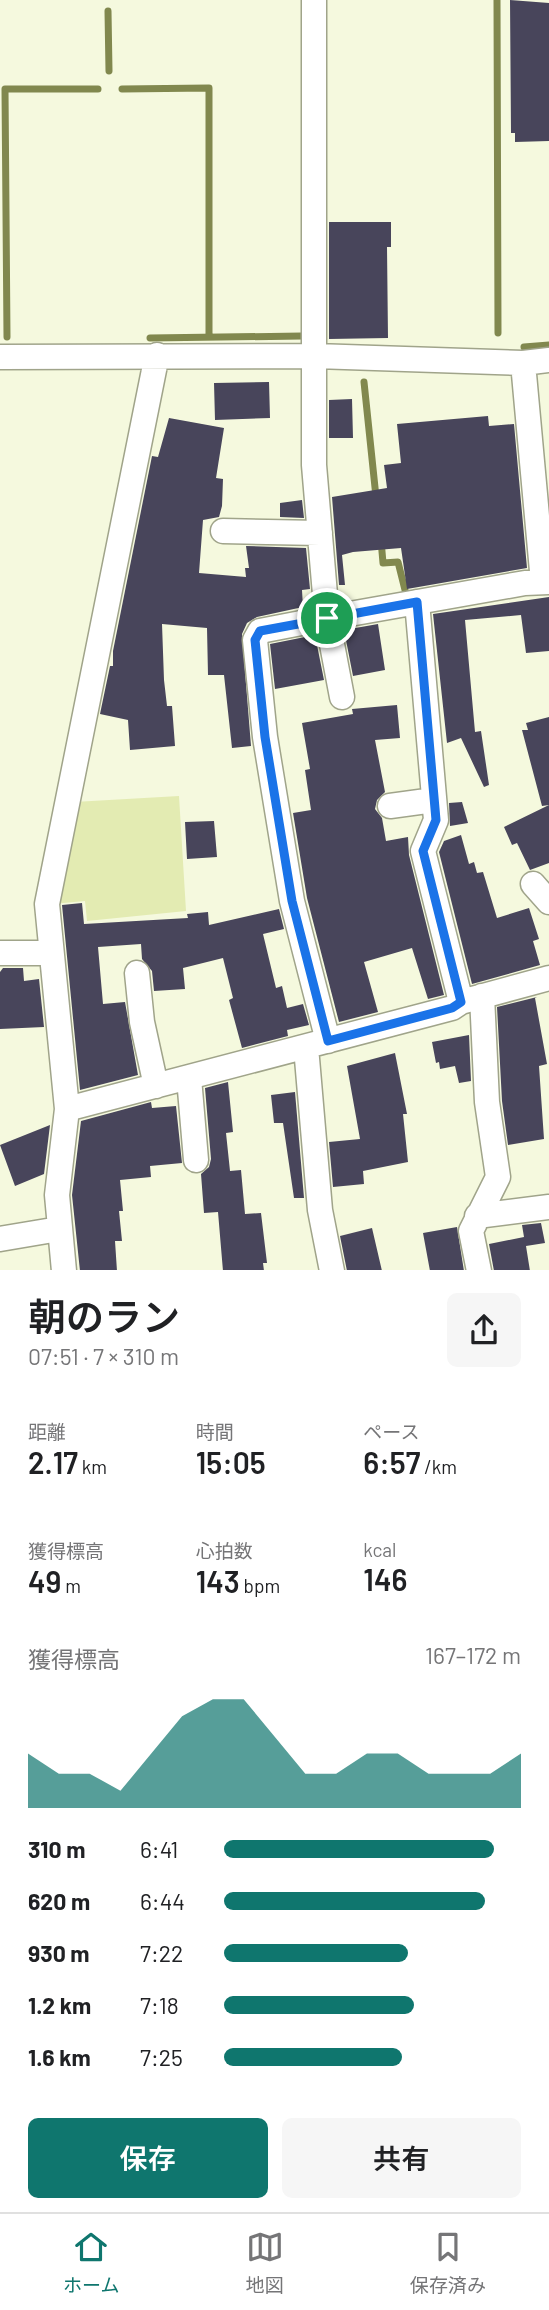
<!DOCTYPE html>
<html lang="ja">
<meta charset="utf-8">
<style>
body{margin:0;font-family:Barlow,"Noto Sans JP",sans-serif;background:#f6f6f6;color:#202124;height:100vh;display:flex;flex-direction:column;font-size:26px;white-space:nowrap}
*{box-sizing:border-box;margin:0}
p{font-size:23px;color:#757577}
.icon{flex:none;width:38px;height:38px;fill:none;stroke:currentColor;stroke-width:2;stroke-linecap:round;stroke-linejoin:round}
.map{position:relative;height:1270px;overflow:hidden}
.sheet{display:flex;flex-direction:column;background:#fff;flex:1}
.sheet>*{flex:none}
.pin{position:absolute;display:grid;place-items:center;width:60px;height:60px;color:#fff;margin:-30px;border:4px solid #fff;border-radius:50%;box-shadow:0 2px 7px #0007}
.round{display:grid;place-items:center;flex:none;width:74px;height:74px;border-radius:10px;background:#f6f6f6}
.summary{display:flex;align-items:center;justify-content:space-between;height:119px;padding:0 28px}
h1{font-size:38px;font-weight:600;line-height:52px}
.metrics{display:grid;grid-template-columns:repeat(3,1fr);gap:10px;height:119px;padding:7px 28px}
.metrics div{display:grid;align-content:center}
.metrics b{font-size:30px;font-weight:600}
.metrics small{font-size:19px;font-weight:400}
.metrics p{font-size:19px}
.chart{height:196px;padding:14px 28px}
.chart p{display:flex;justify-content:space-between}
.chart svg{width:100%;height:126px;margin-top:7px;fill:#0f766e;opacity:.7}
.action{display:flex;gap:14px;margin-top:auto;padding:14px 28px}
.action a{flex:1;height:80px;border-radius:10px;background:#0f766e;color:#fff;font-size:28px;font-weight:600;line-height:80px;text-align:center}
.action a+a{background:#f6f6f6;color:#202124}
ul{padding:0 28px;list-style:none;font-size:23px}
li{display:grid;grid-template-columns:112px 84px 1fr;align-items:center;height:52px}
li i{height:18px;border-radius:9px;background:#0f766e}
.menu{display:flex;justify-content:space-around;align-items:center;height:98px;border-top:2px solid #e0e0e0;background:#fff;font-size:19px;color:#757577}
.menu a{display:grid;justify-items:center;gap:4px}
.menu .current{color:#0f766e}
.map>svg:first-child{display:block}
.green{fill:#e3ebb2}
.lines{fill:none;stroke-linecap:round;stroke-linejoin:round}
.stream{stroke:#81884e;stroke-width:7}
.building{fill:#48455b}
.minor-casing{stroke:#a0a48a;stroke-width:27}
.minor{stroke:#fff;stroke-width:24}
.route-casing{stroke:#fff;stroke-width:14}
.route{stroke:#1a73e8;stroke-width:9}
</style>
<div class="map">
<svg width="549" height="1271" viewBox="0 0 549 1271">
<rect width="100%" height="100%" fill="#f5f9de"/>
<!-- green -->
<path class="green" d="M179 796 186 911 87 921 85 901 53 904 74 802Z"/>
<g class="lines">
<!-- stream -->
<path class="stream" d="M497 0 498 333
M108 11 109 71
M122 89 209 88V337
M7 337 5 89H98
M150 338 302 336
M524 347 549 345
M364 382 376 497
M381 540 383 563 398 562 407 598"/>
</g>
<!-- building -->
<path class="building" d="M510 0 549 3V141L515 142V133H511Z
M329 222H391V247H387L388 338 329 339Z
M269 382 270 418 215 420 214 383Z
M352 399 353 438H329V400Z
M488 416 489 426 514 424 527 568 407 589 401 548 353 552 342 555 345 585H339L332 497 387 488 384 465 401 463 397 424Z
M169 418 224 428 216 478 223 479 222 506 219 517 203 520 199 573 246 577 245 568H249L246 546 306 548 310 589 302 590 303 607 257 617 247 623 242 634 251 746 232 748 224 675H208L207 628 162 624 164 680 167 706H172L175 746 130 750 128 720 100 714 110 666H113V651L152 456 158 457Z
M302 500 304 518 280 517V503Z
M549 597V651L526 653 521 615 465 620 475 732 481 731 489 785 484 787 461 738 447 743 433 614Z
M378 624 385 670 353 676 344 630Z
M315 635 324 680 275 689 270 644Z
M397 705 400 738 375 740 385 792 377 800 375 809 382 818 386 841 408 837 409 855 444 995 428 999 412 948 364 962 378 1012 339 1022 307 898 293 813 311 810 305 770 310 769 302 723 353 714 352 709Z
M549 717V805L542 806 522 730H528L526 723Z
M462 802 468 823 450 826 449 803Z
M549 805V863L530 870 517 843 512 845 504 827Z
M214 821 217 857 187 859 185 822Z
M461 835 469 864 474 862 477 873 483 872 497 918 529 908 539 939 533 941 540 965 472 984 439 852 444 841Z
M82 903 84 924 188 918 187 914 208 912 209 925 279 909 284 929 263 934 276 988 282 986 287 1008 303 1004 309 1025 287 1030 288 1036 242 1048 229 1000 233 998 223 958 183 968 185 989 154 991 152 971 142 959 141 944 98 947 103 1004 125 1002 138 1075 80 1090 62 905Z
M3 968H23L24 981 39 979 44 1027 0 1029V972Z
M537 997 535 998 547 1064 539 1066 544 1139 508 1145 502 1101 497 1007Z
M469 1035 471 1081 459 1083 455 1066 440 1069 439 1062 436 1063 432 1042Z
M395 1053 407 1114H403L408 1162 363 1171 364 1184 333 1187 329 1142 360 1139 347 1066Z
M228 1082 233 1132 226 1133 230 1171 241 1170 245 1214 261 1213 267 1263H263L264 1271H223L218 1212 204 1213 201 1174 209 1167 211 1159 205 1088Z
M295 1092 304 1198H294L283 1123H274L271 1095Z
M151 1102 152 1108 176 1106 182 1163 150 1166 151 1177 120 1180 123 1211H119L122 1241H115L117 1271H80L72 1195 81 1121Z
M50 1125 44 1174 15 1186 0 1145Z
M541 1223 545 1243 526 1246 530 1271H494L489 1244 524 1237 522 1225Z
M457 1227 464 1271H430L423 1233Z
M372 1228 382 1271H347L340 1236Z"/>
<g class="lines">
<defs>
<path id="minor" d="M314 0V465L327 618 525 583 549 582
M0 357 315 356 523 363 549 360
M523 363 543 582
M223 531 320 533
M417 602 436 820 423 851 461 1002
M390 806 434 800
M533 884 549 902
M0 953H50
M137 973 142 1022 156 1086
M328 1041 292 901 265 737 255 640 260 631 327 618 342 697
M306 1047 320 1210 332 1271
M189 1078 196 1160
M67 1109 47 904 157 355
M477 1216 549 1207
M0 1239 59 1229
M64 1271 57 1195 67 1109 452 1008 461 1002 549 978
M479 1271 471 1231 498 1177 487 1102 482 996"/>
</defs>
<!-- minor casing -->
<use href="#minor" class="minor-casing"/>
<!-- minor -->
<use href="#minor" class="minor"/>
</g>
<g class="lines">
<defs>
<path id="route" d="M417 602 436 820 423 851 461 1002 452 1008 328 1041 292 901 265 737 255 640 260 631Z"/>
</defs>
<!-- route casing -->
<use href="#route" class="route-casing"/>
<!-- route -->
<use href="#route" class="route"/>
</g>
</svg>
<div class="pin" style="left:327px;top:618px;background:#1e9e55"><svg class="icon" aria-label="arrive" viewBox="0 0 24 24"><path d="M6 21V4h12l-3 4 3 4H6"/></svg></div>
</div>
<section class="sheet">
<div class="summary"><div><h1>朝のラン</h1><p>07:51 · 7 × 310 m</p></div><a class="round"><svg class="icon" aria-label="share" viewBox="0 0 24 24"><path d="M12 15V3M7 8l5-5 5 5M5 13v7h14v-7"/></svg></a></div>
<div class="metrics">
<div><p>距離</p><b>2.17<small> km</small></b></div>
<div><p>時間</p><b>15:05</b></div>
<div><p>ペース</p><b>6:57<small> /km</small></b></div>
</div>
<div class="metrics">
<div><p>獲得標高</p><b>49<small> m</small></b></div>
<div><p>心拍数</p><b>143<small> bpm</small></b></div>
<div><p>kcal</p><b>146</b></div>
</div>
<div class="chart"><p><span>獲得標高</span>167–172 m</p>
<svg viewBox="0 0 160 44" preserveAspectRatio="none"><path d="M0 44V25L10 32L20 32L30 38L40 25L50 12L60 6L70 6L80 19L90 32L100 32L110 25L120 25L130 32L140 32L150 32L160 25V44z"/></svg>
</div>
<ul>
<li><b>310 m</b>6:41<i style="width:91%"></i></li>
<li><b>620 m</b>6:44<i style="width:88%"></i></li>
<li><b>930 m</b>7:22<i style="width:62%"></i></li>
<li><b>1.2 km</b>7:18<i style="width:64%"></i></li>
<li><b>1.6 km</b>7:25<i style="width:60%"></i></li>
</ul>
<div class="action"><a>保存</a><a>共有</a></div>
</section>
<nav class="menu">
<a class="current"><svg class="icon" aria-label="home" viewBox="0 0 24 24"><path d="M3 11l9-7 9 7M6 9v11h12V9"/></svg>ホーム</a>
<a><svg class="icon" aria-label="map" viewBox="0 0 24 24"><path d="M3 6l6-2 6 2 6-2v14l-6 2-6-2-6 2zM9 4v14M15 6v14"/></svg>地図</a>
<a><svg class="icon" aria-label="saved" viewBox="0 0 24 24"><path d="M7 4h10v16l-5-4-5 4z"/></svg>保存済み</a>
</nav>
